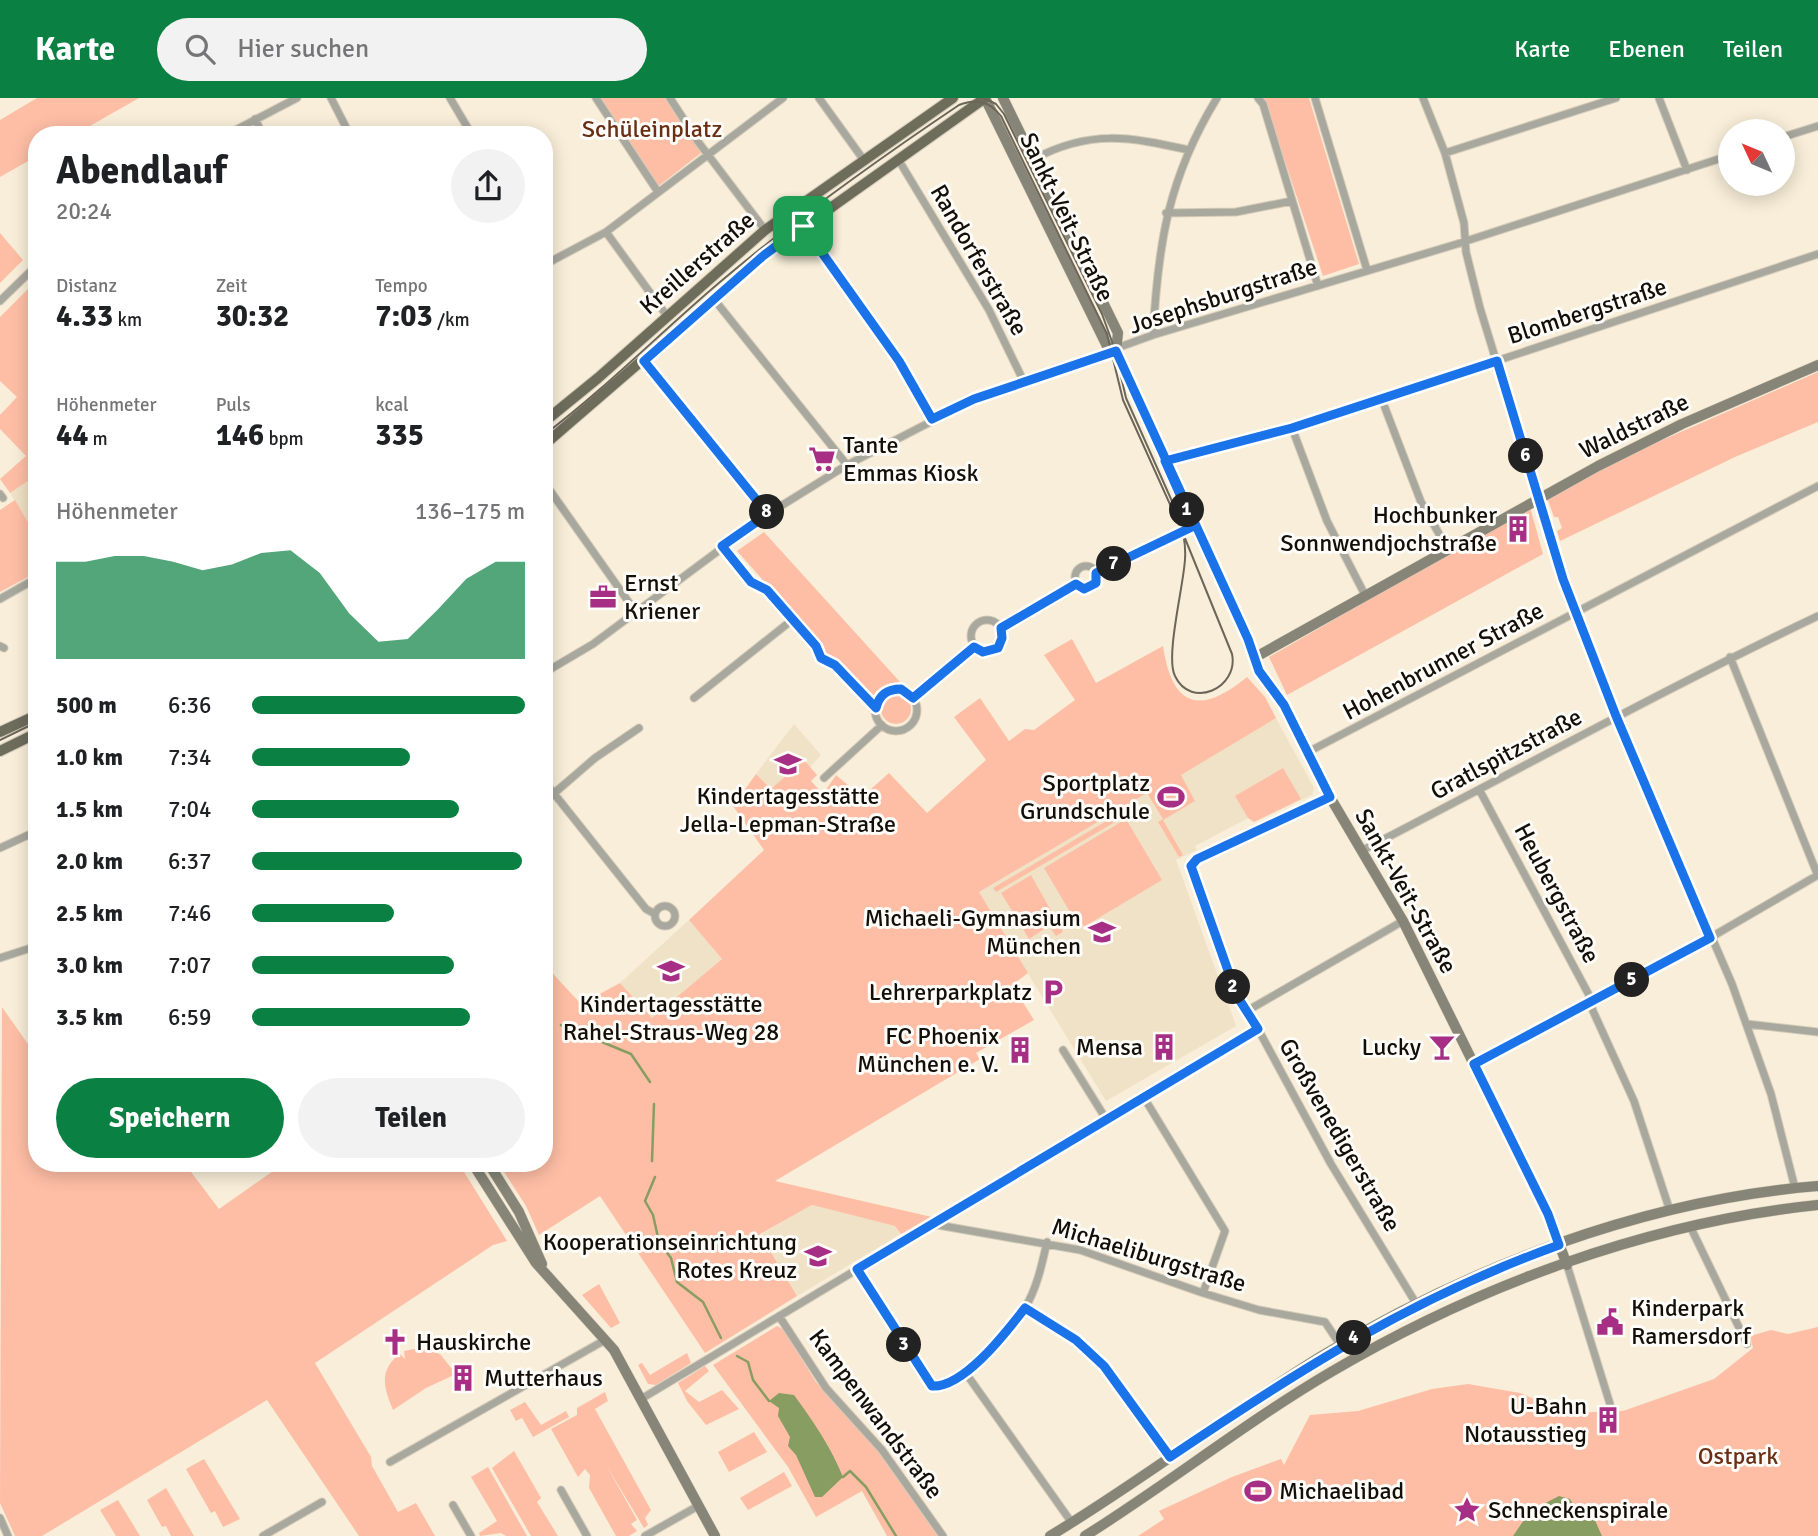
<!DOCTYPE html>
<html lang="de">
<meta charset="utf-8">
<style>
body{margin:0;font-family:Signika,sans-serif;background:#f2f2f2;color:#202124;height:100vh;display:flex;flex-direction:column;font-size:26px;white-space:nowrap}
*{box-sizing:border-box;margin:0}
p{font-size:23px;color:#757577}
.icon{flex:none;width:38px;height:38px;fill:none;stroke:currentColor;stroke-width:2;stroke-linecap:round;stroke-linejoin:round}
.map{position:relative;flex:1;overflow:hidden}
.panel{position:absolute;left:28px;top:28px;width:525px;height:1046px;display:flex;flex-direction:column;background:#fff;border-radius:28px;box-shadow:0 4px 18px #0003}
.panel>*{flex:none}
.needle{width:46px;rotate:314deg}
.tools{position:absolute;left:1718px;top:21px;display:grid;gap:14px}
.tools a{display:grid;place-items:center;width:77px;height:77px;border-radius:50%;background:#fff;box-shadow:0 4px 18px #0003;font-size:35px}
.pin{position:absolute;display:grid;place-items:center;width:60px;height:60px;color:#fff;margin:-30px;border-radius:14px;box-shadow:0 4px 10px #0006}
.km{position:absolute;width:35px;height:35px;margin:-18px;border-radius:50%;background:#222;color:#fff;font-size:19px;line-height:35px;text-align:center}
.round{display:grid;place-items:center;flex:none;width:74px;height:74px;border-radius:37px;background:#f2f2f2}
.headline{display:flex;align-items:center;justify-content:space-between;height:119px;padding:0 28px}
h1{font-size:38px;font-weight:800;line-height:52px}
.figures{display:grid;grid-template-columns:repeat(3,1fr);gap:10px;height:119px;padding:7px 28px}
.figures div{display:grid;align-content:center}
.figures b{font-size:30px;font-weight:800}
.figures small{font-size:19px;font-weight:400}
.figures p{font-size:19px}
.chart{height:196px;padding:14px 28px}
.chart p{display:flex;justify-content:space-between}
.chart svg{width:100%;height:126px;margin-top:7px;fill:#0b8043;opacity:.7}
.action{display:flex;gap:14px;margin-top:auto;padding:14px 28px}
.action a{flex:1;height:80px;border-radius:42px;background:#0b8043;color:#fff;font-size:28px;font-weight:800;line-height:80px;text-align:center}
.action a+a{background:#f2f2f2;color:#202124}
ul{padding:0 28px;list-style:none;font-size:23px}
li{display:grid;grid-template-columns:112px 84px 1fr;align-items:center;height:52px}
li i{height:18px;border-radius:9px;background:#0b8043}
header{display:flex;align-items:center;gap:42px;box-sizing:border-box;height:98px;padding:0 35px;background:#0b8043;color:#fff}
header strong{font-size:33px}
nav{display:flex;gap:38px;margin-inline-start:auto;font-size:24px}
.search{width:490px;height:63px;background:#f2f2f2;display:flex;align-items:center;gap:18px;box-sizing:border-box;padding:0 24px;border-radius:38px;color:#757577;font-size:26px}
.map>svg:first-child{display:block}
.built{fill:#f0e2c6}
.green{fill:#febea5}
.water{fill:#889d61}
.lines{fill:none;stroke-linecap:round;stroke-linejoin:round}
.stream{stroke:#889d61;stroke-width:2.5}
.street-casing{stroke:#d3cab8;stroke-width:9}
.secondary-casing{stroke:#d3cab8;stroke-width:11}
.primary-casing{stroke:#d3cab8;stroke-width:12}
.street{stroke:#a8a89e;stroke-width:7}
.secondary{stroke:#868578;stroke-width:10}
.primary{stroke:#6e6d5c;stroke-width:10}
.tram{stroke:#6c665a;stroke-width:2}
.route-casing{stroke:#fff;stroke-width:14}
.route{stroke:#1a73e8;stroke-width:9}
.labels{text-anchor:middle;dominant-baseline:central;stroke-width:6;stroke-linejoin:round;paint-order:stroke}
.park-label{font-size:24px;fill:#6a2e14;stroke:#fefcf8}
.street-label{font-size:24px;fill:#120e08;stroke:#fefcf8}
.poi-label{font-size:24px;fill:#120e08;stroke:#fefcf8;text-anchor:end}
</style>
<header>
<strong>Karte</strong>
<div class="search"><svg class="icon" aria-label="search" viewBox="0 0 24 24"><circle cx="10" cy="10" r="6"/><path d="M15 15l6 6"/></svg>Hier suchen</div>
<nav><a>Karte</a><a>Ebenen</a><a>Teilen</a></nav>
</header>
<div class="map">
<svg width="1818" height="1438" viewBox="0 0 1818 1438">
<rect width="100%" height="100%" fill="#f8eed9"/>
<!-- built -->
<path class="built" d="M37 377V440L10 395Z
M1276 620 1314 690 1312 697 1254 724 1250 719 1195 748 1197 752 1176 762 1236 928 1106 1003 978 794Z
M794 626 821 657 810 669 817 677 784 706 756 676Z
M689 822 722 861 652 921 620 885Z
M812 1107 895 1128 901 1136 797 1198 760 1137Z"/>
<!-- green -->
<path class="green" d="M37 0H139L74 37H37V58L0 79V22Z
M598 0H666L701 55 656 90Z
M1264 0H1309L1359 166 1323 178Z
M0 135 23 162 0 185Z
M32 187 37 192V377L10 395 0 381 26 358 0 331V317L17 299 0 283V219Z
M1818 274V324L1735 359 1560 443 1557 433 1562 430 1558 419H1554L1547 399 1635 354Z
M15 402 37 440V474L0 494V412Z
M1530 409 1543 456 1287 597 1269 559Z
M764 434 901 585 900 588C885 587 881 598 869 599L834 560 825 555 824 548 770 488 758 486 762 481 737 453Z
M1072 541 1096 585 1163 548C1172 609 1200 618 1247 579L1265 599 1276 620 1181 677 1195 703 1163 722 1183 757 1179 759 1158 724 1163 721 1147 695 979 794 1028 875 1012 887 1034 922 976 955 980 961 775 1083 932 1119 901 1136 895 1128 812 1107 760 1136 797 1198 705 1255 600 1098 539 1137 526 1108 499 1066H544V866L581 906 620 885 652 920 722 861 689 822 764 752 733 708 756 676 771 691 804 662 817 677 811 683 823 696 836 677 862 699 889 675 927 715 986 662 954 619 980 600 1009 643 1025 631 1034 632 1075 602 1044 557Z
M881 611a15 15 0 1 1 30 0a15 15 0 1 1-30 0Z
M1283 670 1301 701 1254 724 1248 720 1235 698Z
M1130 709 1132 714 996 794 993 790Z
M1126 721 1162 782 1080 831 1044 770Z
M1031 777 1063 834 1056 838 1049 828 1029 841 1022 829 1017 830 1014 824 1017 821 1001 795Z
M2 909 37 959V1066H185L219 1111 283 1066H459L507 1143 493 1147 315 1265 371 1359 372 1368 398 1414 416 1405 435 1438H359L267 1302 42 1438H15L0 1405Z
M599 1186 620 1225 611 1230 582 1197Z
M777 1228 783 1231 816 1284 874 1347 938 1438H887L862 1393 816 1419 788 1369 713 1267Z
M1818 1229V1438H1138L1164 1421 1159 1413 1232 1379 1281 1361 1284 1367 1310 1317 1358 1313 1432 1291 1468 1286 1520 1295 1568 1315 1623 1313 1714 1281 1753 1250 1750 1238 1771 1232 1788 1236Z
M420 1250 440 1256 456 1276 426 1290 393 1312C385 1292 377 1273 400 1256L405 1261 404 1253Z
M687 1255 691 1265 656 1287 648 1286 638 1267 642 1265 650 1277Z
M705 1268 709 1273 685 1293 699 1304 722 1292 739 1311 706 1327 687 1303 678 1285Z
M605 1294 608 1303 595 1311 651 1412 645 1420 648 1427 644 1430 606 1367 637 1422 631 1426 637 1433 629 1438H616L589 1390 590 1377 585 1371 578 1379 551 1331 577 1317V1310Z
M525 1304 541 1327 566 1313 569 1319 533 1339 522 1320 516 1323 510 1312Z
M754 1334 767 1354 729 1374 718 1354Z
M514 1353 541 1400 537 1404 558 1438H531L492 1370Z
M204 1361 240 1421 223 1429 215 1413 211 1415 186 1371Z
M488 1369 527 1438H506L501 1435 480 1438 479 1435 497 1423 471 1379Z
M784 1374 792 1388 748 1412 740 1400Z
M166 1390 194 1438H171L166 1428 162 1429 147 1402Z
M118 1402 140 1438H116L100 1412Z"/>
<!-- water -->
<path class="water" d="M779 1295 794 1297C813 1323 831 1349 843 1379L822 1399H815L796 1357 788 1348 790 1339 778 1318 779 1310 769 1303Z
M1559 1398 1570 1401 1582 1422 1593 1418 1602 1438H1513L1530 1413Z"/>
<g class="lines">
<!-- stream -->
<path class="stream" d="M544 919 552 923
M561 927 631 956 650 984
M652 1063 654 1006
M655 1079 645 1103 653 1117 659 1144
M662 1148 671 1160 677 1184 703 1204 721 1240
M737 1258 748 1264 753 1282 769 1303
M843 1379 850 1373 866 1389 896 1438"/>
<defs>
<path id="street" d="M331 0 350 37
M450 0 472 37
M596 0 658 94
M670 0 699 45 765 132
M819 0 863 61
M1258 0 1263 6 1318 188
M1315 0 1367 172
M1423 0 1445 55 1464 125 1466 154 1480 210 1563 481 1616 618 1732 886 1771 996 1795 1090
M1659 0 1687 72
M255 21 263 37
M226 37 297 0
M1783 39 1818 28
M1445 55 1616 0
M898 61 989 212 1024 284
M1034 61C1090 31 1130 39 1189 52
M1166 115 1236 114 1292 103
M803 128 899 263 932 321
M606 134 667 218
M544 167 606 134 783 0
M713 200 847 367
M0 203 37 167
M1153 237C1158 146 1168 80 1217 0
M644 263 768 416
M1382 302 1421 404 1447 450
M1292 330 1327 423 1365 497
M1165 364 1337 316 1818 156
M544 384 635 513
M0 396 3 400
M722 448 752 484 767 492 815 548 822 560 835 567 876 610
M1075 479a11 11 0 1 1 22 0a11 11 0 1 1-22 0Z
M1096 475 1194 428
M0 501 37 480
M971 538a16 16 0 1 1 32 0a16 16 0 1 1-32 0Z
M1001 530 1076 486
M0 548 4 550
M1730 559 1818 778
M544 575 593 546 768 416 847 367 973 302 1153 237 1457 146 1731 57
M875 612a21 21 0 1 1 42 0a21 21 0 1 1-42 0Z
M694 600 792 522
M913 600 974 549
M1308 654 1818 388
M824 680 882 627
M544 683 646 811 655 816
M1480 693 1589 897 1593 913 1634 1003 1670 1113
M1330 699 1197 761 1191 768 1192 775 1245 914 1258 931 1331 1066 1417 1207
M544 704 595 660 639 630
M0 750 37 733
M1363 752C1515 674 1664 591 1818 518
M655 818a10 10 0 1 1 20 0a10 10 0 1 1-20 0Z
M0 860 37 848
M1245 914 1403 823
M1747 926 1818 934
M1063 952 1106 1021
M1474 966 1701 845 1818 777
M1143 998 1225 1133 1203 1195
M932 1126 1080 1152 1203 1195 1259 1212 1325 1224 1341 1248
M1690 1128 1747 1246
M1567 1167 1610 1306
M857 1171 925 1281 932 1288C960 1290 1011 1233 1025 1210 1037 1190 1042 1166 1047 1144
M1025 1210 1075 1242 1104 1268 1170 1359
M779 1218 826 1290 882 1352 943 1438
M965 1274 1072 1425
M641 1301 1258 931
M390 1364 605 1242
M561 1392 587 1438
M453 1407 471 1438
M0 1420 8 1438
M263 1438 322 1404
M645 1438 698 1408"/>
<path id="secondary" d="M985 0 1107 248 1116 253
M1003 0 1118 235 1116 253 1127 278 1248 541 1259 573 1284 607 1330 699 1403 823 1548 1116 1567 1167
M1254 560 1598 368 1682 326 1818 267
M473 1066 536 1165 614 1252 715 1438
M489 1066 519 1114 542 1166
M1050 1438C1143 1382 1228 1316 1320 1259 1468 1169 1645 1102 1818 1088
M1085 1438C1168 1386 1246 1324 1331 1274 1477 1188 1649 1124 1818 1107"/>
<path id="primary" d="M544 324 598 280 765 132 953 0
M544 347 763 158 985 0
M0 634 37 617
M0 653 37 635"/>
</defs>
<!-- street casing -->
<use href="#street" class="street-casing"/>
<!-- secondary casing -->
<use href="#secondary" class="secondary-casing"/>
<!-- primary casing -->
<use href="#primary" class="primary-casing"/>
<!-- street -->
<use href="#street" class="street"/>
<!-- secondary -->
<use href="#secondary" class="secondary"/>
<!-- primary -->
<use href="#primary" class="primary"/>
<!-- tram -->
<path class="tram" d="M544 337C606 290 661 234 720 184 796 120 877 62 959 7 976 0 989 3 1001 18L1107 236 1123 302 1182 433 1232 556C1239 590 1191 612 1175 578 1165 559 1184 486 1185 461 1186 447 1183 432 1179 419L1126 300 1115 252 1102 216 1004 16 996 6 984 0
M0 642 37 624"/>
</g>
<g class="lines">
<defs>
<path id="route" d="M803 128 899 263 932 321 974 301 1116 253 1248 541 1259 573 1284 607 1330 699 1197 761 1191 768 1237 898 1258 931 857 1171 932 1288C964 1290 1007 1233 1025 1210L1076 1242 1104 1268 1170 1359C1299 1272 1412 1200 1559 1147L1548 1116 1474 966 1710 840 1616 618 1563 481 1497 263 1292 330 1165 363 1194 428 1096 475V485L1084 491 1076 486 1001 530 1002 540 998 550 983 554 974 549 913 600 901 591C887 591 879 597 876 610L835 567 821 560 816 548 767 492 751 484 722 448 768 416 644 263 763 158 803 128"/>
</defs>
<!-- route casing -->
<use href="#route" class="route-casing"/>
<!-- route -->
<use href="#route" class="route"/>
</g>
<!-- icons -->
<defs>
<symbol id="supermarket-bare" viewBox="-9 -9 18 18"><path d="M-6-5.5h2.5l.6 2H6L4.5 2H-2.5L-4.4-4H-6ZM-1.5 3.2a1.3 1.3 0 1 0 .1 0ZM3 3.2a1.3 1.3 0 1 0 .1 0Z" fill="#a62f85" stroke="#fefcf8" stroke-width="2.5" paint-order="stroke"/></symbol>
<symbol id="building-bare" viewBox="-9 -9 18 18"><path d="M-4-6H4V6H1V3H-1V6H-4ZM-2.5-4.3h1.7v1.8h-1.7ZM.8-4.3h1.7v1.8H.8ZM-2.5-1h1.7V.8h-1.7ZM.8-1h1.7V.8H.8Z" fill="#a62f85" stroke="#fefcf8" stroke-width="2.5" paint-order="stroke"/></symbol>
<symbol id="office-bare" viewBox="-9 -9 18 18"><path d="M-6-3h4V-5.5h4V-3h4V5H-6ZM-1-4.5V-3h2v-1.5ZM-6 0V1H6V0Z" fill="#a62f85" stroke="#fefcf8" stroke-width="2.5" paint-order="stroke"/></symbol>
<symbol id="school-bare" viewBox="-9 -9 18 18"><path d="M0-5L7-2L0 1L-7-2ZM-4 1L0 2.5L4 1V4Q0 6-4 4Z" fill="#a62f85" stroke="#fefcf8" stroke-width="2.5" paint-order="stroke"/></symbol>
<symbol id="stadium-bare" viewBox="-9 -9 18 18"><path d="M0-5a6.5 5 0 1 0 0 10a6.5 5 0 1 0 0-10ZM-3.5-1.8h7v3.6h-7Z" fill="#a62f85" stroke="#fefcf8" stroke-width="2.5" paint-order="stroke"/></symbol>
<symbol id="parking-bare" viewBox="-9 -9 18 18"><path d="M-3.5-5.5H1a3.5 3.5 0 0 1 0 7H-1V5.5H-3.5ZM-1-3.4V-.6H.8a1.4 1.4 0 0 0 0-2.8Z" fill="#a62f85" stroke="#fefcf8" stroke-width="2.5" paint-order="stroke"/></symbol>
<symbol id="bar-bare" viewBox="-9 -9 18 18"><path d="M-6-5H6L.8 .8V4.5H3.5V6h-7V4.5H-.8V.8Z" fill="#a62f85" stroke="#fefcf8" stroke-width="2.5" paint-order="stroke"/></symbol>
<symbol id="civic-bare" viewBox="-9 -9 18 18"><path d="M-.6-6.5H3V-4.5H.6V-3L4-1V1h2V6H-6V1h2V-1L-.6-3ZM-1.2 2.5V6h2.4V2.5Z" fill="#a62f85" stroke="#fefcf8" stroke-width="2.5" paint-order="stroke"/></symbol>
<symbol id="church-bare" viewBox="-9 -9 18 18"><path d="M-1.2-6h2.4v3.5h3.3v2.4h-3.3V6h-2.4V-.1h-3.3v-2.4h3.3Z" fill="#a62f85" stroke="#fefcf8" stroke-width="2.5" paint-order="stroke"/></symbol>
<symbol id="sight-bare" viewBox="-9 -9 18 18"><path d="M0-6L1.8-2.2L6-1.7L2.9 1.2L3.7 5.4L0 3.3L-3.7 5.4L-2.9 1.2L-6-1.7L-1.8-2.2Z" fill="#a62f85" stroke="#fefcf8" stroke-width="2.5" paint-order="stroke"/></symbol>
</defs>
<g fill-rule="evenodd">
<use href="#supermarket-bare" x="803" y="342" width="38" height="38"/>
<use href="#building-bare" x="1499" y="412" width="38" height="38"/>
<use href="#office-bare" x="584" y="480" width="38" height="38"/>
<use href="#school-bare" x="769" y="647" width="38" height="38"/>
<use href="#stadium-bare" x="1152" y="680" width="38" height="38"/>
<use href="#school-bare" x="1083" y="815" width="38" height="38"/>
<use href="#school-bare" x="652" y="854" width="38" height="38"/>
<use href="#parking-bare" x="1034" y="875" width="38" height="38"/>
<use href="#building-bare" x="1145" y="930" width="38" height="38"/>
<use href="#bar-bare" x="1423" y="930" width="38" height="38"/>
<use href="#building-bare" x="1001" y="933" width="38" height="38"/>
<use href="#school-bare" x="799" y="1139" width="38" height="38"/>
<use href="#civic-bare" x="1591" y="1205" width="38" height="38"/>
<use href="#church-bare" x="376" y="1225" width="38" height="38"/>
<use href="#building-bare" x="444" y="1261" width="38" height="38"/>
<use href="#building-bare" x="1589" y="1303" width="38" height="38"/>
<use href="#stadium-bare" x="1239" y="1374" width="38" height="38"/>
<use href="#sight-bare" x="1448" y="1393" width="38" height="38"/>
</g>
<g class="labels">
<!-- park labels -->
<g class="park-label">
<text x="652" y="31">Schüleinplatz</text>
<text x="1738" y="1358">Ostpark</text>
</g>
<!-- street labels -->
<g class="street-label">
<text transform="translate(1067 119) rotate(64)">Sankt-Veit-Straße</text>
<text transform="translate(979 162) rotate(60)">Randorferstraße</text>
<text transform="translate(697 165) rotate(-41)">Kreillerstraße</text>
<text transform="translate(1223 198) rotate(-18)">Josephsburgstraße</text>
<text transform="translate(1587 213) rotate(-18)">Blombergstraße</text>
<text transform="translate(1634 328) rotate(-26)">Waldstraße</text>
<text transform="translate(1443 563) rotate(-28)">Hohenbrunner Straße</text>
<text transform="translate(1506 656) rotate(-28)">Gratlspitzstraße</text>
<text transform="translate(1406 793) rotate(61)">Sankt-Veit-Straße</text>
<text transform="translate(1557 795) rotate(62)">Heubergstraße</text>
<text transform="translate(1340 1037) rotate(60)">Großvenedigerstraße</text>
<text transform="translate(1149 1157) rotate(17)">Michaeliburgstraße</text>
<text transform="translate(876 1316) rotate(53)">Kampenwandstraße</text>
</g>
<!-- poi labels -->
<g class="poi-label">
<text x="843" y="347" text-anchor="start">Tante<tspan x="843" dy="28">Emmas Kiosk</tspan></text>
<text x="1497" y="417">Hochbunker<tspan x="1497" dy="28">Sonnwendjochstraße</tspan></text>
<text x="624" y="485" text-anchor="start">Ernst<tspan x="624" dy="28">Kriener</tspan></text>
<text x="1150" y="685">Sportplatz<tspan x="1150" dy="28">Grundschule</tspan></text>
<text x="788" y="698" text-anchor="middle">Kindertagesstätte<tspan x="788" dy="28">Jella-Lepman-Straße</tspan></text>
<text x="1081" y="820">Michaeli-Gymnasium<tspan x="1081" dy="28">München</tspan></text>
<text x="1032" y="894">Lehrerparkplatz</text>
<text x="671" y="906" text-anchor="middle">Kindertagesstätte<tspan x="671" dy="28">Rahel-Straus-Weg 28</tspan></text>
<text x="999" y="938">FC Phoenix<tspan x="999" dy="28">München e. V.</tspan></text>
<text x="1143" y="949">Mensa</text>
<text x="1421" y="949">Lucky</text>
<text x="797" y="1144">Kooperationseinrichtung<tspan x="797" dy="28">Rotes Kreuz</tspan></text>
<text x="1631" y="1210" text-anchor="start">Kinderpark<tspan x="1631" dy="28">Ramersdorf</tspan></text>
<text x="416" y="1244" text-anchor="start">Hauskirche</text>
<text x="484" y="1280" text-anchor="start">Mutterhaus</text>
<text x="1587" y="1308">U-Bahn<tspan x="1587" dy="28">Notausstieg</tspan></text>
<text x="1279" y="1393" text-anchor="start">Michaelibad</text>
<text x="1488" y="1412" text-anchor="start">Schneckenspirale</text>
</g>
</g>
</svg>
<div class="tools">
<a><svg class="needle" viewBox="-14 -14 28 28"><path d="M0-13l5 13h-10z" fill="#e53935"/><path d="M0 13l5-13h-10z" fill="#757577"/></svg></a>
</div>
<div class="pin" style="left:803px;top:128px;background:#1e9e55"><svg class="icon" aria-label="arrive" viewBox="0 0 24 24"><path d="M6 21V4h12l-3 4 3 4H6"/></svg></div>
<b class="km" style="left:1187px;top:412px">1</b>
<b class="km" style="left:1233px;top:889px">2</b>
<b class="km" style="left:904px;top:1247px">3</b>
<b class="km" style="left:1354px;top:1240px">4</b>
<b class="km" style="left:1632px;top:882px">5</b>
<b class="km" style="left:1526px;top:358px">6</b>
<b class="km" style="left:1114px;top:466px">7</b>
<b class="km" style="left:767px;top:414px">8</b>
<section class="panel">
<div class="headline"><div><h1>Abendlauf</h1><p>20:24</p></div><a class="round"><svg class="icon" aria-label="share" viewBox="0 0 24 24"><path d="M12 15V3M7 8l5-5 5 5M5 13v7h14v-7"/></svg></a></div>
<div class="figures">
<div><p>Distanz</p><b>4.33<small> km</small></b></div>
<div><p>Zeit</p><b>30:32</b></div>
<div><p>Tempo</p><b>7:03<small> /km</small></b></div>
</div>
<div class="figures">
<div><p>Höhenmeter</p><b>44<small> m</small></b></div>
<div><p>Puls</p><b>146<small> bpm</small></b></div>
<div><p>kcal</p><b>335</b></div>
</div>
<div class="chart"><p><span>Höhenmeter</span>136–175 m</p>
<svg viewBox="0 0 160 44" preserveAspectRatio="none"><path d="M0 44V10L10 10L20 8L30 8L40 10L50 13L60 11L70 7L80 6L90 14L100 28L110 38L120 37L130 27L140 16L150 10L160 10V44z"/></svg>
</div>
<ul>
<li><b>500 m</b>6:36<i style="width:100%"></i></li>
<li><b>1.0 km</b>7:34<i style="width:58%"></i></li>
<li><b>1.5 km</b>7:04<i style="width:76%"></i></li>
<li><b>2.0 km</b>6:37<i style="width:99%"></i></li>
<li><b>2.5 km</b>7:46<i style="width:52%"></i></li>
<li><b>3.0 km</b>7:07<i style="width:74%"></i></li>
<li><b>3.5 km</b>6:59<i style="width:80%"></i></li>
</ul>
<div class="action"><a>Speichern</a><a>Teilen</a></div>
</section>
</div>
